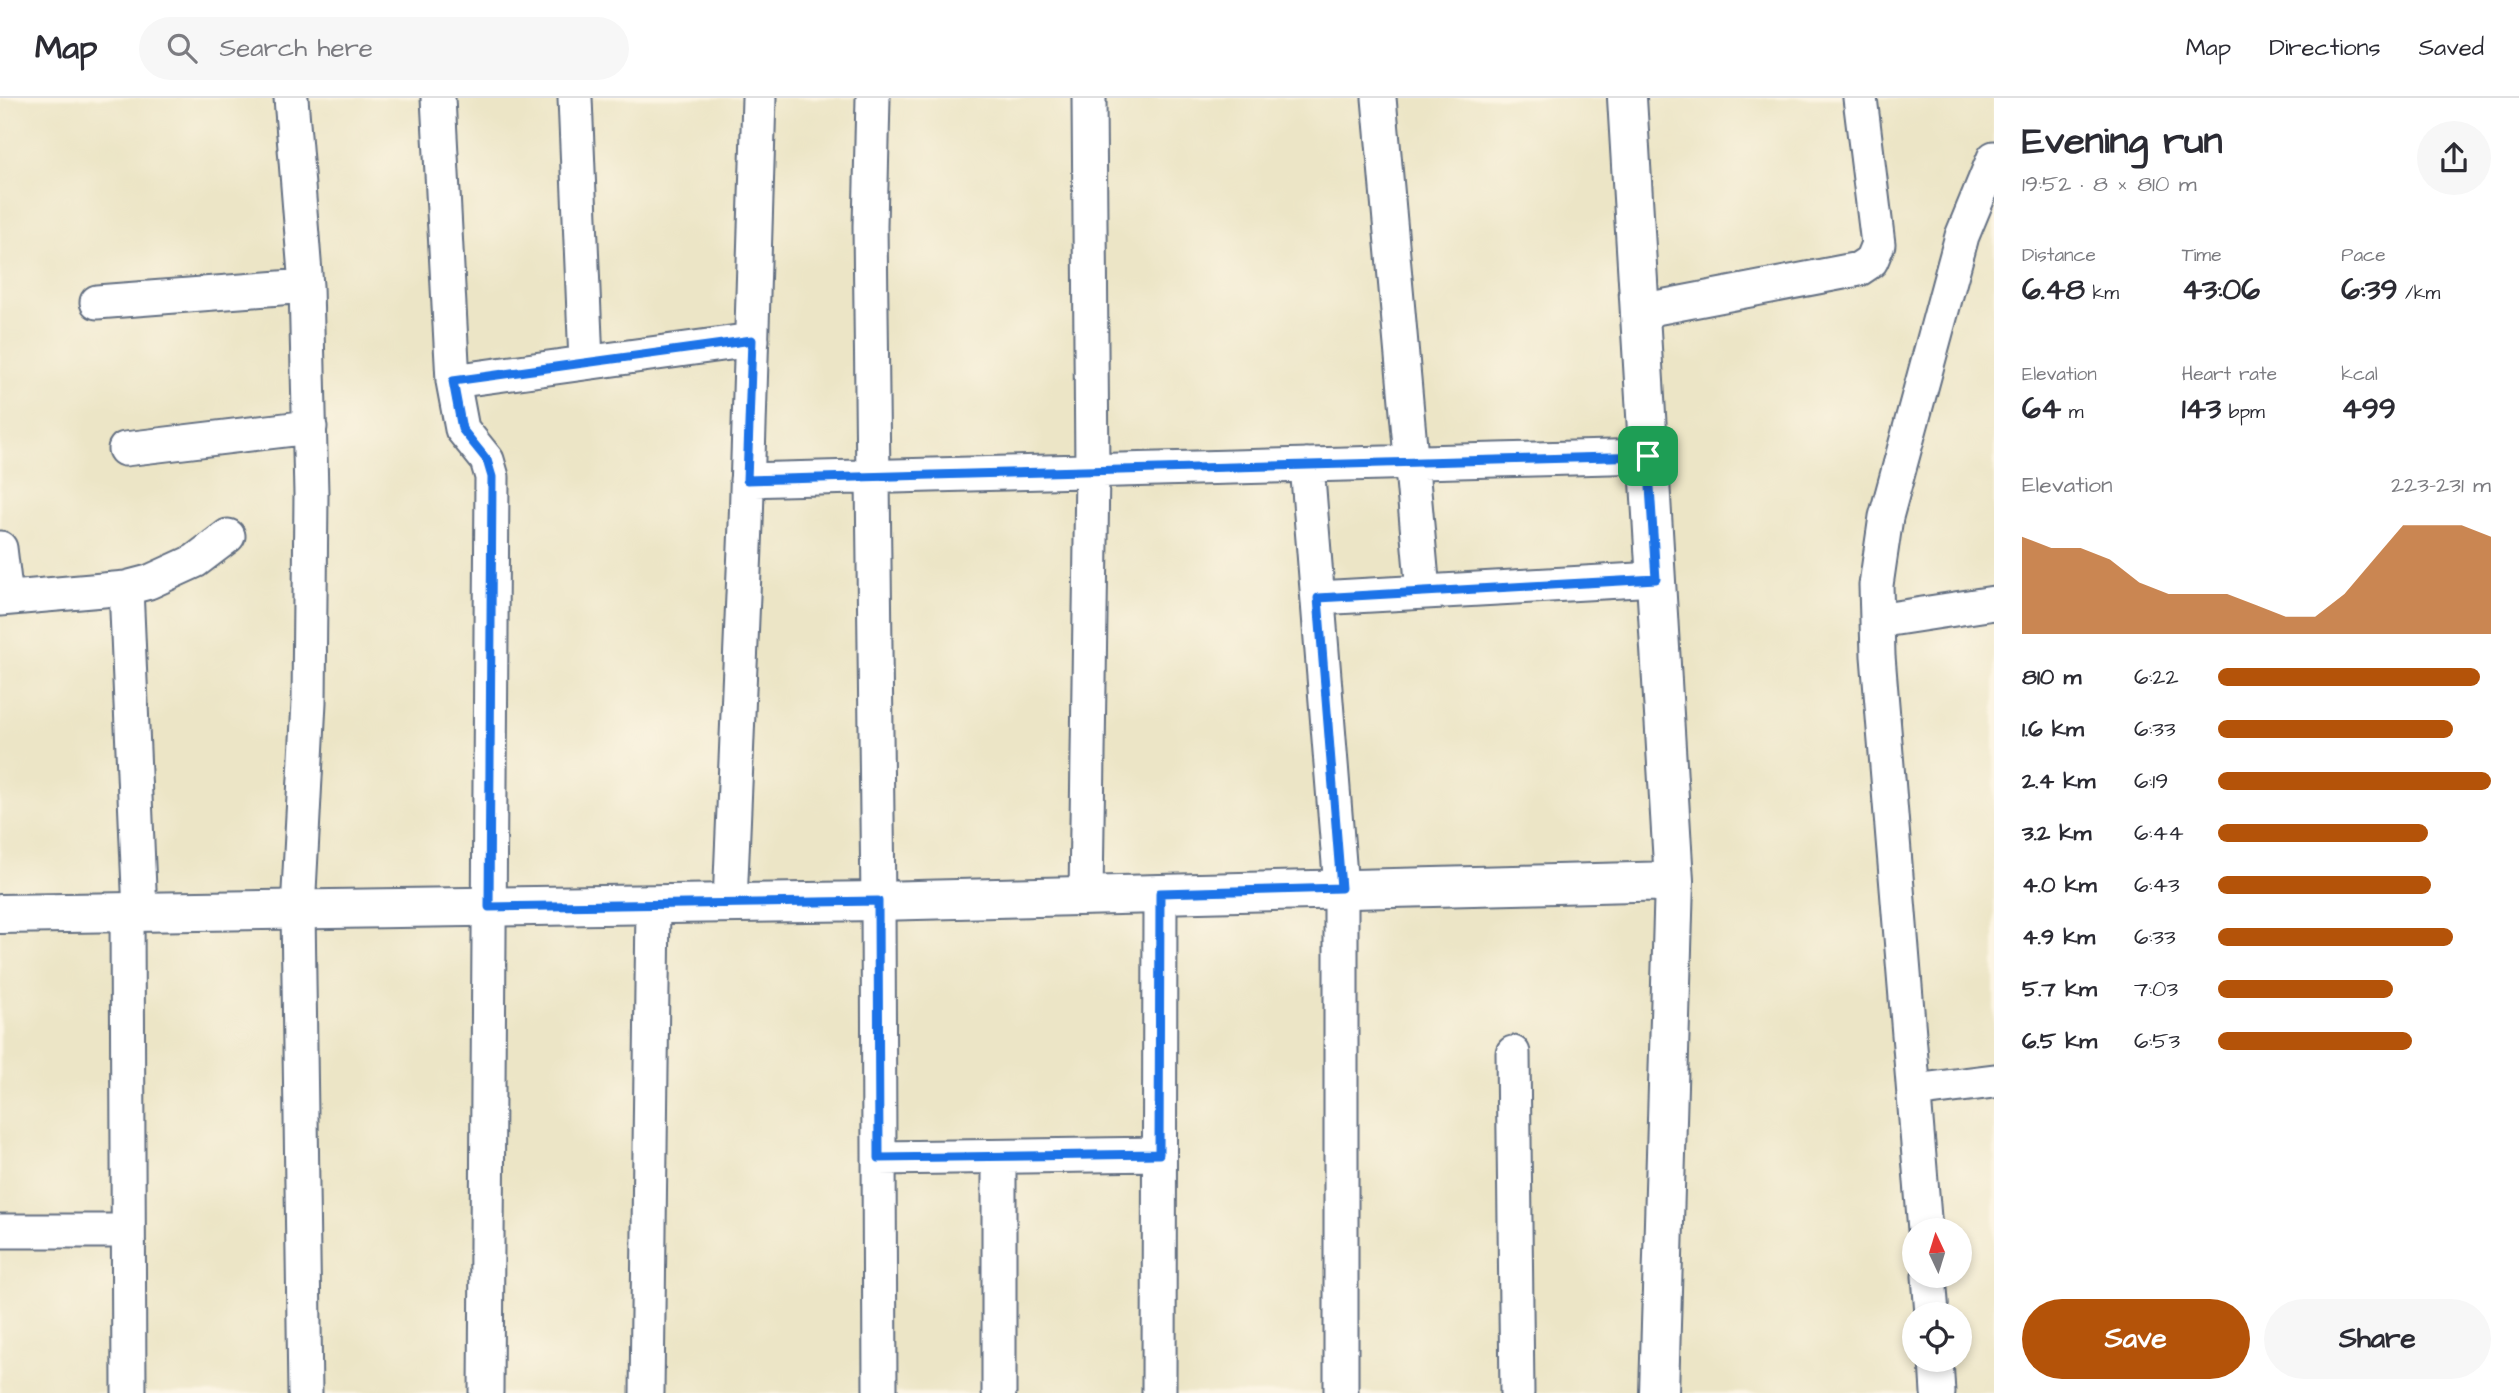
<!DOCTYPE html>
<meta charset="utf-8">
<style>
body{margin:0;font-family:"Architects Daughter",sans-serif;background:#f7f7f7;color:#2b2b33;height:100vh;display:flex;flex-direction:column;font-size:26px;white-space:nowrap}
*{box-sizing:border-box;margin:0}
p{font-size:23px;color:#7c7c81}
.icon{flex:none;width:38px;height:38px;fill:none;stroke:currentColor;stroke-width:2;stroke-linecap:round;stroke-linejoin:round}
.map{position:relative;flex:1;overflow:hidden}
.panel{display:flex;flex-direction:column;background:#fff;width:525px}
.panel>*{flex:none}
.needle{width:46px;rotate:356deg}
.controls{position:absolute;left:1902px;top:1120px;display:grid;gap:14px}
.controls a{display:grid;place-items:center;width:70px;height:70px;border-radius:50%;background:#fff;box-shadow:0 4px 10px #0003;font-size:35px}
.pin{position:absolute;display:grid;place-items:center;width:60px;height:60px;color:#fff;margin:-30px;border-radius:14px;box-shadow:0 4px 10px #0006}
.round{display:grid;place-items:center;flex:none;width:74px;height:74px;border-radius:37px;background:#f7f7f7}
.headline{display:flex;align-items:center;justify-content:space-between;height:119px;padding:0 28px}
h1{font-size:38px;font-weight:800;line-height:52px}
.metrics{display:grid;grid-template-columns:repeat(3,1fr);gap:10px;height:119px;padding:7px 28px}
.metrics div{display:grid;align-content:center}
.metrics b{font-size:30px;font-weight:800}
.metrics small{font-size:19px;font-weight:400}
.metrics p{font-size:19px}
.chart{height:196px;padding:14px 28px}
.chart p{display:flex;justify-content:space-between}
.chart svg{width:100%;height:126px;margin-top:7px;fill:#b45309;opacity:.7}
.action{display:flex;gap:14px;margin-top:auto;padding:14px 28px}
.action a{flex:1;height:80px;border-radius:42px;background:#b45309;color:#fff;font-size:28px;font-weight:800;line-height:80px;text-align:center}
.action a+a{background:#f7f7f7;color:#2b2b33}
ul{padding:0 28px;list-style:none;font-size:23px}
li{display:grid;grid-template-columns:112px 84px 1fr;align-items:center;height:52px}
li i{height:18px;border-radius:9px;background:#b45309}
header{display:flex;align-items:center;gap:42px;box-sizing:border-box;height:98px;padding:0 35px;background:#fff;border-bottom:2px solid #e1e1e2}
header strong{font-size:33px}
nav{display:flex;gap:38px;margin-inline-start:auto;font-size:24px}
.search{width:490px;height:63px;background:#f7f7f7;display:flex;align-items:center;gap:18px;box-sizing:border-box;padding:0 24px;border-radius:38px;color:#7c7c81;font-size:26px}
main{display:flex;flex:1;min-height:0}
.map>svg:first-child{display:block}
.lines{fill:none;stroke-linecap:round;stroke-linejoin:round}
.minor-casing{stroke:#646f82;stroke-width:37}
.tertiary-casing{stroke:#646f82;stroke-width:42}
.minor{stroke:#fff;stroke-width:33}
.tertiary{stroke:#fff;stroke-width:38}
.route-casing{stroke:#fff;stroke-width:14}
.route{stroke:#1a73e8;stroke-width:9}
</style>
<header>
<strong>Map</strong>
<div class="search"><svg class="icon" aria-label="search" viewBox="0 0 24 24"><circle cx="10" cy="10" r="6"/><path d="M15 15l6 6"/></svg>Search here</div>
<nav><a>Map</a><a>Directions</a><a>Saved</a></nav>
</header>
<main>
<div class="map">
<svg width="1994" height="1295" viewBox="0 0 1994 1295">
<rect width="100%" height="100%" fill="#fcf5e5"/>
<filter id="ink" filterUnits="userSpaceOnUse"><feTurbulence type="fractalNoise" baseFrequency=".0143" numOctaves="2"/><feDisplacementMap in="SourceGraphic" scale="14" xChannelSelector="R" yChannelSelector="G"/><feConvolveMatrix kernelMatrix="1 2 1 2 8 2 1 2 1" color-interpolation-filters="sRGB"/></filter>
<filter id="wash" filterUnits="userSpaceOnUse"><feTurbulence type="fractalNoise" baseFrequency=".00686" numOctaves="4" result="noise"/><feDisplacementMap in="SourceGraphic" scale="28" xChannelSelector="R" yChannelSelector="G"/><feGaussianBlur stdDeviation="1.57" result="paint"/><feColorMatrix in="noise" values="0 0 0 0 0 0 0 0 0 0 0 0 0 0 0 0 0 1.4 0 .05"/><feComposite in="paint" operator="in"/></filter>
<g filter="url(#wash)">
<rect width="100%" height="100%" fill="#ece5c6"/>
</g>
<g filter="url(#ink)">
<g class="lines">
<defs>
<path id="minor" d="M291 0 306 188 311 396 309 604 298 812 305 1295
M438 0 453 283 462 331 487 362 492 379 486 1295
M575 0 586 264
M873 0 870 128 878 803 880 1295
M1379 0 1423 494
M97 204 306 188
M1640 213 1859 171 1871 163 1878 146 1860 0
M453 283 752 242
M125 351 310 329
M1307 367 1341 790V1295
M747 382 1648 358
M0 450 6 500
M126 490 140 814
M1318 500 1656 481
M0 501 126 490 149 484 195 463 228 438
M1877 523 1994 505
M1086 797 1092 373 1089 0
M730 805 746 426 759 0
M127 814 129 1295
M1513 955 1517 1295
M1914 993 1994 983
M999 1059V1295
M879 1060 1159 1056
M1925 1132 1878 558 1876 487 1886 419 1962 138 1994 60
M0 1133H128
M1929 1178 1932 1216
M1936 1262 1938 1295
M647 1295 653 807
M1159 1295 1160 795"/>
<path id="tertiary" d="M1627 0 1674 783 1659 1295
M0 816 878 803 1674 783"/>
</defs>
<!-- minor casing -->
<use href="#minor" class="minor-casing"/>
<!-- tertiary casing -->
<use href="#tertiary" class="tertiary-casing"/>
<!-- minor -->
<use href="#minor" class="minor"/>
<!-- tertiary -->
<use href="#tertiary" class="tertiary"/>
</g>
</g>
<g class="lines" filter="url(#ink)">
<defs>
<path id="route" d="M752 242 747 382 1648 358 1656 481 1318 500 1341 790 1160 795 1159 1056 879 1060 878 803 489 809 492 379 487 362 462 331 453 283Z"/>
</defs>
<!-- route casing -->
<use href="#route" class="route-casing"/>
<!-- route -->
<use href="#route" class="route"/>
</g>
</svg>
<div class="controls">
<a><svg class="needle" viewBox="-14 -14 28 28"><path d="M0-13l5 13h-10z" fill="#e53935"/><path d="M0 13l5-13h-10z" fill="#7c7c81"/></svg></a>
<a><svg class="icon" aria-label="locate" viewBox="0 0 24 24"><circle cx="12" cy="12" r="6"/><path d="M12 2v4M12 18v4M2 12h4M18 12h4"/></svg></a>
</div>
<div class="pin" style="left:1648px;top:358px;background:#1e9e55"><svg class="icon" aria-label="arrive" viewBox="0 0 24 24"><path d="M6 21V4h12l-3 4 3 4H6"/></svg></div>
</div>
<section class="panel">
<div class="headline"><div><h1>Evening run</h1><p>19:52 · 8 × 810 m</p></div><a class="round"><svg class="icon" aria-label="share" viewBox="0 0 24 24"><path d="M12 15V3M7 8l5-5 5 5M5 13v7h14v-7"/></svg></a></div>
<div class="metrics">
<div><p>Distance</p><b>6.48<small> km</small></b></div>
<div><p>Time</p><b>43:06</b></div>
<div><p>Pace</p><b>6:39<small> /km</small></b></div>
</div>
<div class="metrics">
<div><p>Elevation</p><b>64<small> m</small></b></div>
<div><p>Heart rate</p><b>143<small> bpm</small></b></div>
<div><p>kcal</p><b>499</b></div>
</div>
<div class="chart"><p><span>Elevation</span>223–231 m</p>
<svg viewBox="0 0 160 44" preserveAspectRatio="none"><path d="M0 44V10L10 14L20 14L30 18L40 26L50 30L60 30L70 30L80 34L90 38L100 38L110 30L120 18L130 6L140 6L150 6L160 10V44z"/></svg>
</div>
<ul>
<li><b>810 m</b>6:22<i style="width:96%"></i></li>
<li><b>1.6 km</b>6:33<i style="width:86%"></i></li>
<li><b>2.4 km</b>6:19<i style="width:100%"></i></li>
<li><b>3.2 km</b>6:44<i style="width:77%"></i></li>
<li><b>4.0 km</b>6:43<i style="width:78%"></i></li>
<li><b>4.9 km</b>6:33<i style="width:86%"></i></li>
<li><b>5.7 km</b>7:03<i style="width:64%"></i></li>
<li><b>6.5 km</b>6:53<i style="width:71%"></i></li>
</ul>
<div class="action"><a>Save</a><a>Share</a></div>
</section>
</main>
